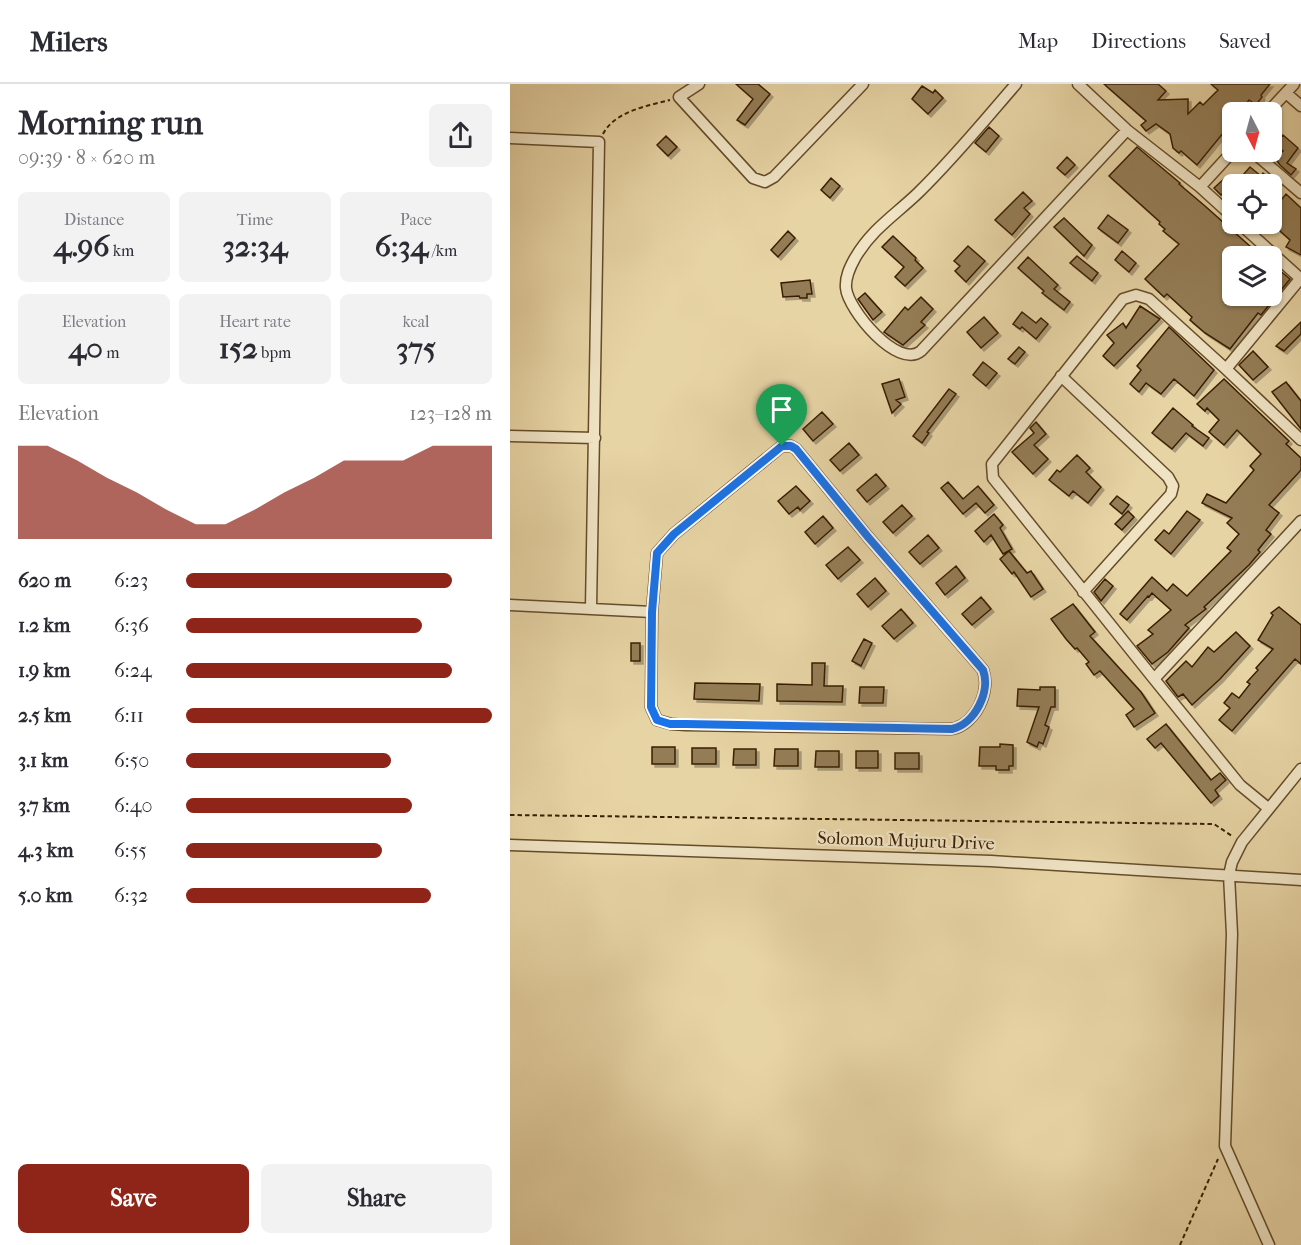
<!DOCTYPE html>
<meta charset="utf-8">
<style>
body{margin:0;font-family:"IM FELL French Canon",serif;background:#f2f2f3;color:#2b2b33;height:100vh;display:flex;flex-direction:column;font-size:22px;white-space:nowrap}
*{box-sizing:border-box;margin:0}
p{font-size:20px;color:#7c7c81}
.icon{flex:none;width:33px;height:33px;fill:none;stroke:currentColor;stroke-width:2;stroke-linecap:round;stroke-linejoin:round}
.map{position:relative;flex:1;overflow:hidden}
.side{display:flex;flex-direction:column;background:#fff;width:510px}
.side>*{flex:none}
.needle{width:39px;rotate:174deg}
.tools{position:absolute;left:712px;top:18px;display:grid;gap:12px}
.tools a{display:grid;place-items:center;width:60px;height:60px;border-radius:9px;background:#fff;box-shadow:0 2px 4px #0004;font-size:30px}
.pin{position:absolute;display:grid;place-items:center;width:51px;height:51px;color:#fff;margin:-62px -26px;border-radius:50% 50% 50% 0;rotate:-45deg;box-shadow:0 0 6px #0007}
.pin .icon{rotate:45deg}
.round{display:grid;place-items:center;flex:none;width:63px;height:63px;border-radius:9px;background:#f2f2f3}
.headline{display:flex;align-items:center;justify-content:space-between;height:102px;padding:0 18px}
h1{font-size:33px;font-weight:700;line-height:45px}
.metrics{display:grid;grid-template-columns:repeat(3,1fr);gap:9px;height:102px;padding:6px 18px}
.metrics div{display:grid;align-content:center;border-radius:9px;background:#f2f2f3;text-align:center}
.metrics b{font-size:30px;font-weight:700}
.metrics small{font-size:16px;font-weight:400}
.metrics p{font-size:16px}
.chart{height:168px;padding:12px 18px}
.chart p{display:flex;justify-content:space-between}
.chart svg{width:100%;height:108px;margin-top:6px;fill:#8f2418;opacity:.7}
.primary-button{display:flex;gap:12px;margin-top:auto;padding:12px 18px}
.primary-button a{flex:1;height:69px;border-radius:9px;background:#8f2418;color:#fff;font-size:24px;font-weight:700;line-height:69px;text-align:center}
.primary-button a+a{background:#f2f2f3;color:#2b2b33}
ul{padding:0 18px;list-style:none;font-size:20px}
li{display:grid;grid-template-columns:96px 72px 1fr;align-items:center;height:45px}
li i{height:15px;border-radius:8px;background:#8f2418}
header{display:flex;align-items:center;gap:36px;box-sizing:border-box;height:84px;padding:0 30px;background:#fff;border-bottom:2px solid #e1e1e2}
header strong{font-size:28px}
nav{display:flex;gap:33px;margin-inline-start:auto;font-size:21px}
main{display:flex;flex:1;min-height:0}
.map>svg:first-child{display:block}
.building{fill:#947d56;stroke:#3a1f00;stroke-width:1.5;filter:url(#shadow)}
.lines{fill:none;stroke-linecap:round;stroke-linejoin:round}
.minor-casing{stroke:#654c29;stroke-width:13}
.path{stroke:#3a1f00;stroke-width:2;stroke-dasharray:4.5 3;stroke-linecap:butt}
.minor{stroke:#efe3c4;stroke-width:10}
.route-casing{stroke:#fff;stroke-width:12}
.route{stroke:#1a73e8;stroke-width:8}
.labels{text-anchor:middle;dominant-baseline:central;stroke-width:4.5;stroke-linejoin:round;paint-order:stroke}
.street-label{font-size:18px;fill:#3a1f00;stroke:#efe3c4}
</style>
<header>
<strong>Milers</strong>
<nav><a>Map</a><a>Directions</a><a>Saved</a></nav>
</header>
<main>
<section class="side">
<div class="headline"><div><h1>Morning run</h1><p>09:39 · 8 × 620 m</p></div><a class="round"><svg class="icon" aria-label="share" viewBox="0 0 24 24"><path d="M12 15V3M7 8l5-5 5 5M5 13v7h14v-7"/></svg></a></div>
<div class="metrics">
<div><p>Distance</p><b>4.96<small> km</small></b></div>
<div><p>Time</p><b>32:34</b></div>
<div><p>Pace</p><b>6:34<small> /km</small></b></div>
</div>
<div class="metrics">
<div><p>Elevation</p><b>40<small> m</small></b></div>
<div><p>Heart rate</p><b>152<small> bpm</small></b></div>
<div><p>kcal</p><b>375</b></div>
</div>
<div class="chart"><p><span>Elevation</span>123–128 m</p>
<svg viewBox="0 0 160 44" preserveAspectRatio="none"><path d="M0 44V6L10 6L20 12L30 19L40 25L50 32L60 38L70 38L80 32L90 25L100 19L110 12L120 12L130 12L140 6L150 6L160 6V44z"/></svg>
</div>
<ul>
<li><b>620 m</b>6:23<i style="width:87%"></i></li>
<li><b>1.2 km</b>6:36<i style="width:77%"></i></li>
<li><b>1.9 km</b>6:24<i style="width:87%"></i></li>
<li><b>2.5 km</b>6:11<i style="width:100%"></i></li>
<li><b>3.1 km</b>6:50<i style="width:67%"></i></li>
<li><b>3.7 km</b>6:40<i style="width:74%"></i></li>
<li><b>4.3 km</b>6:55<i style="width:64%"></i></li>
<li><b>5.0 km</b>6:32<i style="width:80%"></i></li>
</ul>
<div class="primary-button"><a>Save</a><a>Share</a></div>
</section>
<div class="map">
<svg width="791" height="1161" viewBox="0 0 791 1161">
<defs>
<filter id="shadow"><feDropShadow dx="3" dy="3" stdDeviation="0" flood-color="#0004"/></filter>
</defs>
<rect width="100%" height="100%" fill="#e7d4a5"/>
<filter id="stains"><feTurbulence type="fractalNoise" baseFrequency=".00333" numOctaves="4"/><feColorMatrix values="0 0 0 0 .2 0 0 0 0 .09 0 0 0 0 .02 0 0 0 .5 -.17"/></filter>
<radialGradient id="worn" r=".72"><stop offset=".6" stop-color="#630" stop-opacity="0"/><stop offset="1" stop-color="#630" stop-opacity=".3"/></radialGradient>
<!-- building -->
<path class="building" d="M226 0H248L260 10 235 41 227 36 243 15Z
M594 0H648L656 7 648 16 678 15V30L690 18 693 21 708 6 701 0H760L751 11 752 13 746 21 739 16 730 28H723V37L687 81 671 67 669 69 663 64 660 50 646 40 636 47 631 41 636 37Z
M412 2 423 9 425 6 433 14 418 30 402 15Z
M479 43 489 52 476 68 465 59Z
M773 51 788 64 777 79 786 85 781 91 770 81 762 70 767 72 773 67 765 60Z
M156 52 167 63 158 72 147 61Z
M627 63 670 99 669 100 695 122 751 172H723V212H762V180L780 195 751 231 748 229 720 265 695 249 680 236 682 233 657 210 654 213 635 195 669 160 653 147 655 145 649 140 650 138 599 92Z
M557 73 565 81 555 91 547 84Z
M740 83 751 92 753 89 766 100H725Z
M321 94 330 102 320 114 311 106Z
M715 94 722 100 711 111 704 104Z
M513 108 522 117 514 124 520 130 502 151 485 136Z
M776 110 791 124V171L776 163 780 156 762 140V127Z
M598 131 618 146 608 159 588 144Z
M554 134 582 161 574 172 544 143Z
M278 147 285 154 268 173 261 166Z
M383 152 406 174 405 176 413 184 395 202 385 193 394 183 372 163Z
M458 162 475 177 456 198 445 187 450 182 444 177Z
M612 167 626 179 619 188 605 176Z
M567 172 588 189 582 197 560 179Z
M518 173 548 201 544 205 560 218 554 226 532 209 534 207 508 184Z
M300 196 302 210H297V214H290L289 212 273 213 271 199Z
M355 209 372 228 363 236 348 215Z
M411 213 423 225 411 238 415 241 393 261 374 248 395 223 398 226Z
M630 222 650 235 604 282 593 272 604 259 597 251 613 239 616 244Z
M512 228 526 239 531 234 538 240 526 255 512 243 510 245 503 240Z
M474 233 488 249 471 264 457 248Z
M791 238V250L774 267 766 262Z
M659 243 704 286 684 312 664 295 651 310 636 299 629 308 620 300 631 286 627 282Z
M509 263 515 268 505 280 498 275Z
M743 267 758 283 743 296 729 281Z
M473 278 487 289 476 302 463 291Z
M389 295 395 313 386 316 391 320 382 329 372 300Z
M714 295 779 357 776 360 791 374V386L759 421 769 429 756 446 761 450 748 466 750 468 739 481 694 523 696 525 675 541 679 544 658 568 642 580 627 562 643 550 638 546 661 526 642 509 639 513 638 512 617 536 610 530 642 493 657 507 663 500 677 512 721 467 717 464 729 450 717 439 722 434 692 419 697 410 716 419 744 386 740 382 751 370 727 346 714 361 699 348 709 336 697 324 695 327 687 320Z
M776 298 791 317V345L762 308Z
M439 305 446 310 417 348 419 349 412 359 403 352Z
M663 324 683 341 682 342 699 354 693 362 676 349 662 365 642 349Z
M312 328 323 340 303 357 293 345Z
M526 338 536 350 524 361 538 375 523 390 502 368 524 349 520 344Z
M339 359 349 371 330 387 320 376Z
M567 371 580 384 576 388 591 403 578 419 563 407 559 412 539 396 547 386 550 388Z
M366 390 376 402 357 418 347 406Z
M438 398 453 415 468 402 484 421 475 429 466 419 453 430 431 404Z
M286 402 300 417 290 426 288 423 279 430 268 417Z
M607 412 619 421 612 430 600 420Z
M392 421 402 432 383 449 373 438Z
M618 427 624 433 612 446 605 440Z
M677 427 690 436 661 470 645 456 654 446 659 450Z
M484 430 493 441 490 444 502 465 493 470 481 451 474 458 465 447Z
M313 432 323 444 305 460 295 448Z
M418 451 429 464 410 480 399 468Z
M338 463 350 476 328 495 316 481Z
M499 467 517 489 521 487 533 505 521 513 504 488 502 490 490 475Z
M446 482 455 494 435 511 426 499Z
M365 494 376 507 358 523 347 510Z
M595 495 603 502 591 517 584 508Z
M471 513 481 525 462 541 452 530Z
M563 520 585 548 580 552 631 608 645 629 624 643 616 631 624 625 590 587 584 591 576 580 579 578 567 564 565 565 556 555 541 535Z
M769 523 791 541V580L785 575 722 647 709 636 720 624 714 619 722 609 729 614 740 600 737 598 748 586 746 584 763 565 748 556 763 531 761 529Z
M391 525 403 539 384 555 372 542Z
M726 548 740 562 710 595 682 621 673 610 668 613 656 597 676 577 682 583 698 563 704 568Z
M354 555 362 559 351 582 342 577Z
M121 559H130V577H121Z
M302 579H315L314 602H333L332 618 267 617V600L302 601Z
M185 599 250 600 249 617 184 615Z
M350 603H374L373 619H349Z
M530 603H545V623H541L535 641 539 643 533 660 529 658 527 663 517 658 529 623 507 622 508 605 530 606Z
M656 640 701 696 710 689 716 696 705 706 709 712 701 719 651 659 645 664 637 655Z
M490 660 503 661V682H499V686H486V682H469L470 663H490Z
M142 663H165V680H142Z
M182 664H206V680H182Z
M224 665H246V681H223Z
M265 665H288V682H264Z
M306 667H329V683H305Z
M346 667H368V684H346Z
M385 669H409V685H385Z"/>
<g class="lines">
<defs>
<path id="minor" d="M189 0 169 13 243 94 255 98 264 93 353 0
M506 0C474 37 443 75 408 109 385 131 362 145 345 174 340 183 335 193 336 204 338 226 388 286 411 267L617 46
M568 0 617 46 690 103 723 133
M776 9 791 22
M758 28 784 0
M0 54 89 58 81 524
M743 68 791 109
M690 103 723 67
M730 140 791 195
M790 195 716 285 791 356
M551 292 658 393 663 402 661 410 573 508
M0 352 85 354
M272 362H281L286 365 358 453 473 586C481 608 465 640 442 645L176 641 161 640 147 636 141 623 142 528 147 469 164 450Z
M0 521 142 528
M644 595 483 394 482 380 613 215 626 211 639 215 716 285
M758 724 730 701 644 595 791 437
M0 761 481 777 791 796
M759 1161 715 1062 722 850 719 791 722 778 732 758 791 685"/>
</defs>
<!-- minor casing -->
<use href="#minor" class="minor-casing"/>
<!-- path -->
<path class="path" d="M93 50C105 27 137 22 160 16
M0 731 704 740 722 752
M670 1161 708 1075"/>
<!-- minor -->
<use href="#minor" class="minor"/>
</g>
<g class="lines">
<defs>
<path id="route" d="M272 362H281L286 365 358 453 473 586C481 607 465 640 442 645L176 640H160L147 636 141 623 142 528 147 469 164 450Z"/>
</defs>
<!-- route casing -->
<use href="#route" class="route-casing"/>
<!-- route -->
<use href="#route" class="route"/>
</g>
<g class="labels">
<!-- street labels -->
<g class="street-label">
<text transform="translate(396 757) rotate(2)">Solomon Mujuru Drive</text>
</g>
</g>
<rect width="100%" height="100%" filter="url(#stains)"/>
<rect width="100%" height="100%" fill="url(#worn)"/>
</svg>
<div class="tools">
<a><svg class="needle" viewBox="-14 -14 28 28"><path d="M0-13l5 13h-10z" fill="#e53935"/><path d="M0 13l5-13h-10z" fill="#7c7c81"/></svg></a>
<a><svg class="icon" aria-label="locate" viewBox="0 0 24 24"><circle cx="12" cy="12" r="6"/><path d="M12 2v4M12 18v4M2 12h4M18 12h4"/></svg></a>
<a><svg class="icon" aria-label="layers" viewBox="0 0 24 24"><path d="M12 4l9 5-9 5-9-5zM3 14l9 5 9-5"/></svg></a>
</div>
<div class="pin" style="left:272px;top:362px;background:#1e9e55"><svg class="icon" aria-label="arrive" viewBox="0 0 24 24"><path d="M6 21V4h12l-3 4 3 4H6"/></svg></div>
</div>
</main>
